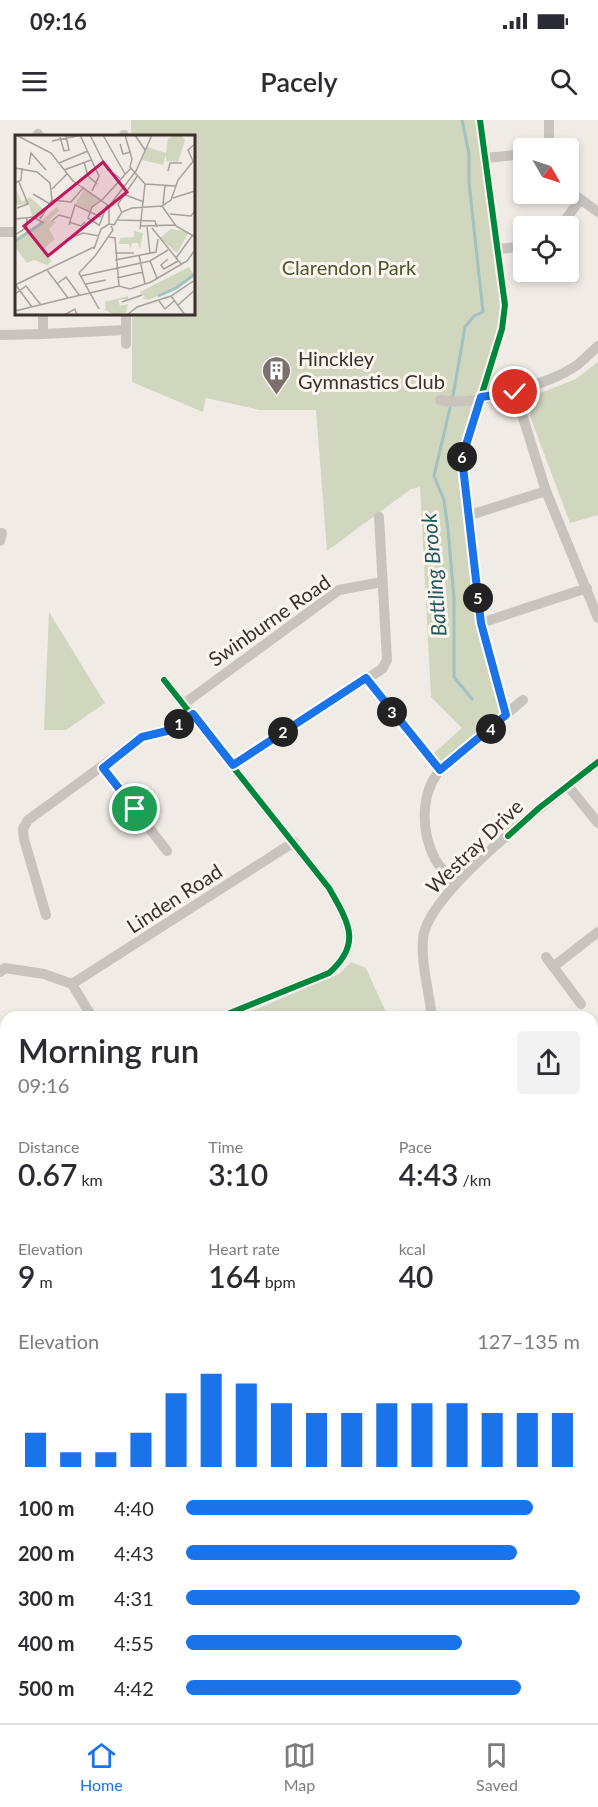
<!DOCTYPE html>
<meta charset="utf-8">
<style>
body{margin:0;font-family:Lato,sans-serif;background:#f2f2f3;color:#2b2b33;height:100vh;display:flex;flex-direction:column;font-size:22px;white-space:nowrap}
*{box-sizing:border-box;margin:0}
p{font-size:20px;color:#7c7c81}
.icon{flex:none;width:33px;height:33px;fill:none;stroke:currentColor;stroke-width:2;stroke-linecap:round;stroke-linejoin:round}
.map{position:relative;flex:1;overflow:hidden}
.drawer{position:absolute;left:0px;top:891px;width:598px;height:712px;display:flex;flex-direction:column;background:#fff;border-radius:18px 18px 0 0;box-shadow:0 3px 9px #0003}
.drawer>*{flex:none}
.needle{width:39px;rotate:129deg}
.fabs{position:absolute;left:513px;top:18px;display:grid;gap:12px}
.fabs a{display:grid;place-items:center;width:66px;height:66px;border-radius:6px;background:#fff;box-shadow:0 3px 9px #0003;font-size:30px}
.pin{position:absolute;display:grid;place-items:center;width:51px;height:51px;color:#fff;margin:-26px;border:3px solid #fff;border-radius:50%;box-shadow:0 2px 6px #0007}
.km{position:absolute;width:30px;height:30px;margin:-15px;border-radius:50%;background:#222;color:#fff;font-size:16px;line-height:30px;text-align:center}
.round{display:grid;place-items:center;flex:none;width:63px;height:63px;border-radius:6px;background:#f2f2f3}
.overview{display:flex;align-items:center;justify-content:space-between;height:102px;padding:0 18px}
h1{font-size:33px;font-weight:600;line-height:45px}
.stats{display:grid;grid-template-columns:repeat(3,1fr);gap:9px;height:102px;padding:6px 18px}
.stats div{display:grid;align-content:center}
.stats b{font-size:30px;font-weight:600}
.stats small{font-size:16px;font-weight:400}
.stats p{font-size:16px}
.chart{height:168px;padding:12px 18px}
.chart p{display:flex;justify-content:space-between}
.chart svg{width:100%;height:108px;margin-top:6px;stroke:#1a73e8;stroke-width:6}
ul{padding:0 18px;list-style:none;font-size:20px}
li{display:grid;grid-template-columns:96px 72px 1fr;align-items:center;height:45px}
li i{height:15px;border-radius:8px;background:#1a73e8}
.status{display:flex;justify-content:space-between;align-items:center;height:42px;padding:0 30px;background:#fff;direction:ltr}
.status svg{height:16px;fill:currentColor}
header{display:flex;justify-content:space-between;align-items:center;height:78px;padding:0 18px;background:#fff;font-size:27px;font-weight:600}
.menu{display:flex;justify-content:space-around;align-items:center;height:84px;border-top:2px solid #e1e1e2;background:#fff;font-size:16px;color:#7c7c81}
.menu a{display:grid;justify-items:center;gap:3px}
.menu .current{color:#1a73e8}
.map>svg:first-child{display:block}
.green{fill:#d1d6bf}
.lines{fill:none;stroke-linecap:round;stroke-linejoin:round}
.stream{stroke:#a1c2c1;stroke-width:3}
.minor{stroke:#c9c3be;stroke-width:10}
.major{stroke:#b8b1ad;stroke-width:14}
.cycleway-casing{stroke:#fbf5ee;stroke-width:10}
.cycleway{stroke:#00873e;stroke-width:6}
.route-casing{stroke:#fff;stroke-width:12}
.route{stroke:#1a73e8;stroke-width:8}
.labels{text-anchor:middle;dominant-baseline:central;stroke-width:6;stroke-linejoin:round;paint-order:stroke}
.park-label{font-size:20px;fill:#4a5a2e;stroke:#fbf5ee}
.poi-label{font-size:20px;fill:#3b302b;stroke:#fbf5ee;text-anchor:start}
.street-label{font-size:20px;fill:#3b302b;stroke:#fbf5ee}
.water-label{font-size:21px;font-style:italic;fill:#1f5a5e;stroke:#fbf5ee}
.inset-river{fill:none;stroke:#a1c2c1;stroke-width:3}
.inset-road{fill:none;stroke:#a8a09b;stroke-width:1.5}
.view{fill:#c2185b;fill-opacity:0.15;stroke:#c2185b;stroke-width:3}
.inset-edge{fill:none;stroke:#3b302b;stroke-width:3}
</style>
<div class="status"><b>09:16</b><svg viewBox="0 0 49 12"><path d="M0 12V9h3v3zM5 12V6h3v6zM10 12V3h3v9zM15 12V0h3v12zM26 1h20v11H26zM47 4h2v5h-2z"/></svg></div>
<header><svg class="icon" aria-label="menu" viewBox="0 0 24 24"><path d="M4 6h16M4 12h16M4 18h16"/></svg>Pacely<svg class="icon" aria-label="search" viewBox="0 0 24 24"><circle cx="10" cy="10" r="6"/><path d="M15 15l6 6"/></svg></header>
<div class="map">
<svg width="598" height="1603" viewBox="0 0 598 1603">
<rect width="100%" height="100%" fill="#f0ebe5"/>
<!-- green -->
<path class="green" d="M131 0H476L502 177 501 202 461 335 464 400 481 510 502 594 441 642 434 633 462 608 431 577 420 367 411 369 327 431 316 290H260L206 278 203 292 132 262V194H194V16H131Z
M598 242V395L570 403 530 296 535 275 576 259Z
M49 492 105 583 66 610H44Z
M351 842 366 848 388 897H238L339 854Z"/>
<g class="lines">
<!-- stream -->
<path class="stream" d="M453 276 465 207 474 196 483 192 469 62V34L462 0
M450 288 434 356 444 380 448 409 454 479V557L472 579"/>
<!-- minor -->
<path class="minor" d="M38 14V16
M124 16V15
M549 28V0
M486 38 524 34
M568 70 598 92
M561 106 579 81
M0 112H16
M499 129 524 126
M43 214 125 210
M0 215 43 214V194
M126 224V195
M515 272 546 371 598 498
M440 280C472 287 551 264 577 245 585 239 591 232 598 226
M470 395 546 371
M0 421 2 413
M481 503 587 468
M366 558 440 650
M164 560 329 768C348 802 363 823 329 853L220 897
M185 583 339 470 382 462
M233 645 382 549 387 540 379 397
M103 648 167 731
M568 666 598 703
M456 764C449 757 440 748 435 739 421 712 420 674 440 650L523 580
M46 795 24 719 23 709 28 700 142 617 167 611 193 594
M546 837 581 884
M553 847 598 812
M0 852 5 848 44 854 72 864 92 897
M72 864 294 722
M432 897C429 872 421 844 423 819 426 771 558 674 598 642
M0 929 6 926
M592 940 598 937
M0 1009 6 1006
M592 1063 598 1060
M592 1079 598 1076
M0 1122 6 1121
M592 1199 598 1197
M0 1200 6 1212
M592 1292 598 1294
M592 1444 598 1445
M0 1495 6 1492
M0 1521 6 1533
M34 1598 35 1603
M234 1598V1603
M542 1598 566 1603
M369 1603 384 1598"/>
<!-- major -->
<path class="major" d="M0 1236 6 1246
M122 1598 123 1603"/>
<defs>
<path id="cycleway" d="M480 0 505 185 502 209 462 338 481 503 506 595
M164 560 329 768C348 802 363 823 329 853L220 897
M508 716 539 688 598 642"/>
</defs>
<!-- cycleway casing -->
<use href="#cycleway" class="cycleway-casing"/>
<!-- cycleway -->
<use href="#cycleway" class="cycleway"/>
</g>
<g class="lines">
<defs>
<path id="route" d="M135 689 103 648 142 617 167 611 193 594 233 645 366 558 440 650 506 595 481 503 462 338 481 277 515 272"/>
</defs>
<!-- route casing -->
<use href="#route" class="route-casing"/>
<!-- route -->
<use href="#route" class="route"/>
</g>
<!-- icons -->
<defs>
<symbol id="building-pin" viewBox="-11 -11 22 30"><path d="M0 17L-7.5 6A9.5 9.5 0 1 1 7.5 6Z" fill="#7a716c" stroke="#fbf5ee"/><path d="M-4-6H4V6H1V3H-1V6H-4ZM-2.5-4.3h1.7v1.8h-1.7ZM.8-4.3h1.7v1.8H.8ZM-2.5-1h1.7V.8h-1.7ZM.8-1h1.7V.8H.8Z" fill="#fff"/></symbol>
</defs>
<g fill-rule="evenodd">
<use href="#building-pin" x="260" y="234" width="33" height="45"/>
</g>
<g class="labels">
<!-- park labels -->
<g class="park-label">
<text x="349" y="147">Clarendon Park</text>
</g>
<!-- poi labels -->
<g class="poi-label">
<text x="298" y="238">Hinckley<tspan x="298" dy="23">Gymnastics Club</tspan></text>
</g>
<!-- street labels -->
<g class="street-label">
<text transform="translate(269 500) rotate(-35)">Swinburne Road</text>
<text transform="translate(474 726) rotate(-44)">Westray Drive</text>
<text transform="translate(174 778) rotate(-33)">Linden Road</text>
</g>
<!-- water labels -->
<g class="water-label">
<text transform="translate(433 455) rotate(-95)">Battling Brook</text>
</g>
</g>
<!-- overview -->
<g transform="translate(15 15)">
<rect width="180" height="180" fill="#f0ebe5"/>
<path d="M159 0H166L170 5 163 27 151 26V19L148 30 127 25 132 12 151 18 153 4ZM0 53 7 67 15 62 30 76 25 83 17 81 14 69 0 70ZM70 53 86 64 74 76 60 69ZM42 72 44 76 34 85 41 87 34 94 40 104 27 115 37 126 32 130 19 125 12 128 0 112V105L12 99ZM156 94 174 97 162 118 145 103ZM119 96 128 98 125 114 123 108H117L115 115 114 109H104L105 103 119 102ZM174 132 179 140 160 154 133 165 127 163 130 162 125 157ZM113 161V164L103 165 105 171 113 169 111 178 100 180 88 174H91L90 167Z" fill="#d1d6bf"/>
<path class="inset-river" d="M0 106 27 88M143 161 161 153 180 139"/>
<path class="inset-road" d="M1 0 36 18 58 46 94 71M65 0 84 41 77 56M75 0 92 34 105 43M88 0 110 39M110 0 117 24 115 32 130 49 125 94M120 0 130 15M45 2 49 16 54 15 51 1M37 6 67 0M105 9 108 19 116 17M178 26 173 15 180 9M69 27 73 41 82 49M44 28 73 16M14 30 16 18 31 35M0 33 22 37 35 48 37 65 25 84M49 35 76 25M153 36 155 28H167M0 48 6 45 7 33M130 49 161 51M37 54 52 39M18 59 35 69M108 59 129 67M158 63 180 56M37 65 56 67 69 52M87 65 116 33M148 70 150 50M147 71 161 91 180 102M2 73 13 69 4 47M107 78 103 69 123 40M155 79 176 81 180 76M0 84 18 82 29 88M103 85 140 86 142 92M37 86 44 80 55 83M54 87 66 91 70 87M94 89 99 90 107 77 117 73 147 71 156 65 163 45 180 24M94 89V71L121 36 137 0M54 90 60 70 86 82M84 90 73 83 77 72 87 65M84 91 92 70M125 91 160 90M132 92 135 118M137 93 166 129M0 100 12 92V82M94 102 100 103 104 151M53 104 68 98 84 101M79 114 86 94 94 89M100 118H119M124 120 130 149M80 121 98 95 96 91M80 121 64 138 84 174M161 123 177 101M153 124 146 130 149 134 163 126M100 125 141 117 143 104M135 126 142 143M32 135 53 163 75 158M66 141 135 126 153 115M102 143 128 137M43 148 51 142 65 161M0 149 17 172M71 149 91 145M0 150 79 112M75 158 104 151 115 154 136 147 172 126 180 115M0 159 11 151 26 170M156 161 170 180M144 166 150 174 159 166M107 167 127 160M163 170 180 155M0 176 53 163M49 180 60 174 62 180M112 180 122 172 156 161 180 145"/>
<path class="view" d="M88 27 112 57 33 121 9 91Z"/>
<rect width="180" height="180" class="inset-edge"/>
</g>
</svg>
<div class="fabs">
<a><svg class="needle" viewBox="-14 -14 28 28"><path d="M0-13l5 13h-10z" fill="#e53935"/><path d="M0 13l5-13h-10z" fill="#7c7c81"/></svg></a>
<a><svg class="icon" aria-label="locate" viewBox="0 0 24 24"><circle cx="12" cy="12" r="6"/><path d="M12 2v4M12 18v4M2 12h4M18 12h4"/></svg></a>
</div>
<div class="pin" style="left:135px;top:689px;background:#1e9e55"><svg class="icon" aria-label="arrive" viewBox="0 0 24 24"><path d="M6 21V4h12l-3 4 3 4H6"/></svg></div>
<div class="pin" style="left:515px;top:272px;background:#d93025"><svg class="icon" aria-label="check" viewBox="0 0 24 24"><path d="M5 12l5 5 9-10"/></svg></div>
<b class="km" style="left:179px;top:604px">1</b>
<b class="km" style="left:283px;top:612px">2</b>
<b class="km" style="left:392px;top:592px">3</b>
<b class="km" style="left:491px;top:609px">4</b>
<b class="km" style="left:478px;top:478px">5</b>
<b class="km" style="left:462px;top:337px">6</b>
<section class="drawer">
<div class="overview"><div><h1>Morning run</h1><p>09:16</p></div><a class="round"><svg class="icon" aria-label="share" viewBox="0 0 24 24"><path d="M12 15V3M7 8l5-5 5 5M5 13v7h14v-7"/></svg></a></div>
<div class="stats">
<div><p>Distance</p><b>0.67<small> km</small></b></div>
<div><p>Time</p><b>3:10</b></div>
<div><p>Pace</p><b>4:43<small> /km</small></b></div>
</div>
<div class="stats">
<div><p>Elevation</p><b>9<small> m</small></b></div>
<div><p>Heart rate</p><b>164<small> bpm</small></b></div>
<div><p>kcal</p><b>40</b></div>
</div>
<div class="chart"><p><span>Elevation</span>127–135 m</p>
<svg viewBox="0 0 160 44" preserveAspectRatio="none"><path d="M5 44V30M15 44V38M25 44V38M35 44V30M45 44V14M55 44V6M65 44V10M75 44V18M85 44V22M95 44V22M105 44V18M115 44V18M125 44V18M135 44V22M145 44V22M155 44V22"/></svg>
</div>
<ul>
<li><b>100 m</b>4:40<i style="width:88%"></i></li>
<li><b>200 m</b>4:43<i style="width:84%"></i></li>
<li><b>300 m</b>4:31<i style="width:100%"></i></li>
<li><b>400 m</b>4:55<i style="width:70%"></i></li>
<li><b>500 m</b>4:42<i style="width:85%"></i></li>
</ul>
</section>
</div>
<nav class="menu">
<a class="current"><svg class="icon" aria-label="home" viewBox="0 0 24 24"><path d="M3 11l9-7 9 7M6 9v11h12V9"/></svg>Home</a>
<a><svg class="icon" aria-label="map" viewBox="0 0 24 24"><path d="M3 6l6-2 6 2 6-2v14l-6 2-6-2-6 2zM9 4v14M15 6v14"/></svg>Map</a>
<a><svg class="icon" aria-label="saved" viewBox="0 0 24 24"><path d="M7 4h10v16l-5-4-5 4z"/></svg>Saved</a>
</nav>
